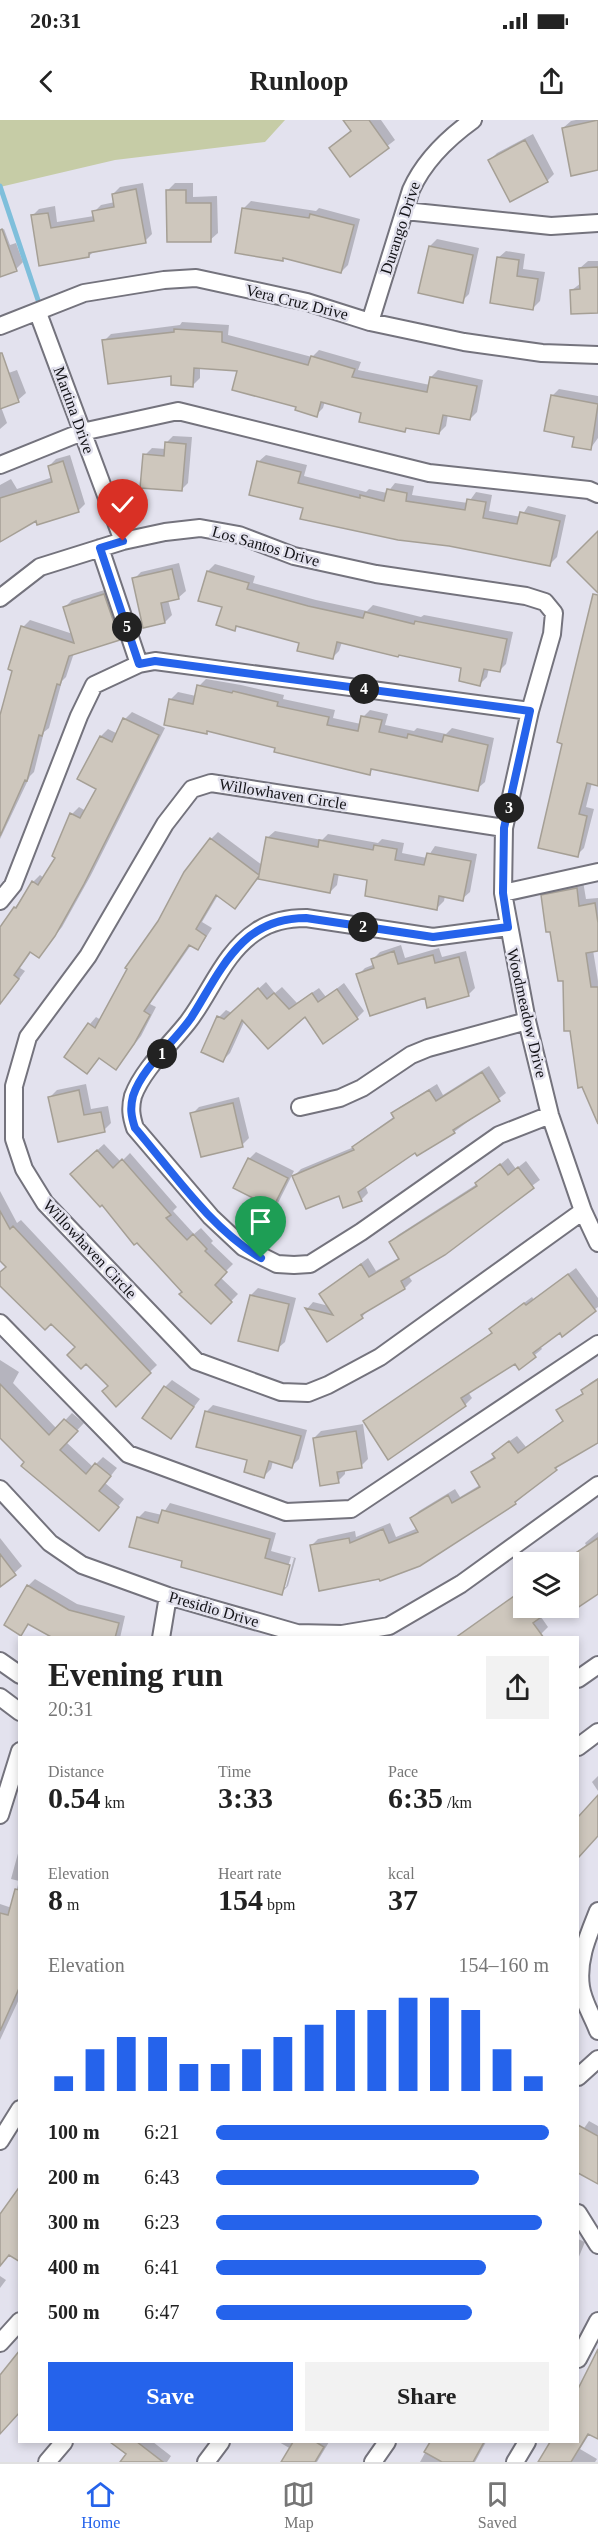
<!DOCTYPE html>
<meta charset="utf-8">
<style>
body{margin:0;font-family:"Times New Roman",serif;background:#f2f2f2;color:#222;height:100vh;display:flex;flex-direction:column;font-size:22px;white-space:nowrap}
*{box-sizing:border-box;margin:0}
p{font-size:20px;color:#767676}
.icon{flex:none;width:33px;height:33px;fill:none;stroke:currentColor;stroke-width:2;stroke-linecap:round;stroke-linejoin:round}
.map{position:relative;flex:1;overflow:hidden}
.details{position:absolute;left:18px;top:1516px;width:561px;height:807px;display:flex;flex-direction:column;background:#fff;border-radius:0px;box-shadow:0 3px 9px #0003}
.details>*{flex:none}
.buttons{position:absolute;left:513px;top:1432px;display:grid;gap:12px}
.buttons a{display:grid;place-items:center;width:66px;height:66px;border-radius:0px;background:#fff;box-shadow:0 3px 9px #0003;font-size:30px}
.pin{position:absolute;display:grid;place-items:center;width:51px;height:51px;color:#fff;margin:-62px -26px;border-radius:50% 50% 50% 0;rotate:-45deg;box-shadow:0 0 6px #0007}
.pin .icon{rotate:45deg}
.km{position:absolute;width:30px;height:30px;margin:-15px;border-radius:50%;background:#222;color:#fff;font-size:16px;line-height:30px;text-align:center}
.round{display:grid;place-items:center;flex:none;width:63px;height:63px;border-radius:0px;background:#f2f2f2}
.headline{display:flex;align-items:center;justify-content:space-between;height:102px;padding:0 30px}
h1{font-size:33px;font-weight:700;line-height:45px}
.metrics{display:grid;grid-template-columns:repeat(3,1fr);gap:9px;height:102px;padding:6px 30px}
.metrics div{display:grid;align-content:center}
.metrics b{font-size:30px;font-weight:700}
.metrics small{font-size:16px;font-weight:400}
.metrics p{font-size:16px}
.chart{height:168px;padding:12px 30px}
.chart p{display:flex;justify-content:space-between}
.chart svg{width:100%;height:108px;margin-top:6px;stroke:#2563eb;stroke-width:6}
.button{display:flex;gap:12px;margin-top:auto;padding:12px 30px}
.button a{flex:1;height:69px;border-radius:0px;background:#2563eb;color:#fff;font-size:24px;font-weight:700;line-height:69px;text-align:center}
.button a+a{background:#f2f2f2;color:#222}
ul{padding:0 30px;list-style:none;font-size:20px}
li{display:grid;grid-template-columns:96px 72px 1fr;align-items:center;height:45px}
li i{height:15px;border-radius:8px;background:#2563eb}
.status{display:flex;justify-content:space-between;align-items:center;height:42px;padding:0 30px;background:#fff;direction:ltr}
.status svg{height:16px;fill:currentColor}
header{display:flex;justify-content:space-between;align-items:center;height:78px;padding:0 30px;background:#fff;font-size:27px;font-weight:700}
.tab-bar{display:flex;justify-content:space-around;align-items:center;height:84px;border-top:2px solid #e0e0e0;background:#fff;font-size:16px;color:#767676}
.tab-bar a{display:grid;justify-items:center;gap:3px}
.tab-bar .current{color:#2563eb}
.map>svg:first-child{display:block}
.green{fill:#c6cca6}
.shadow{fill:#0003;fill-rule:evenodd}
.lines{fill:none;stroke-linecap:round;stroke-linejoin:round}
.stream{stroke:#7fbfdb;stroke-width:5}
.building{fill:#cec7bd;stroke:#a59f95;stroke-width:1.5}
.minor-casing{stroke:#74737d;stroke-width:20}
.minor{stroke:#fff;stroke-width:16}
.route-casing{stroke:#fff;stroke-width:12}
.route{stroke:#2563eb;stroke-width:8}
.labels{text-anchor:middle;dominant-baseline:central;stroke-width:5;stroke-linejoin:round;paint-order:stroke}
.street-label{font-size:16px;fill:#131317;stroke:#e3e2ee}
</style>
<div class="status"><b>20:31</b><svg viewBox="0 0 49 12"><path d="M0 12V9h3v3zM5 12V6h3v6zM10 12V3h3v9zM15 12V0h3v12zM26 1h20v11H26zM47 4h2v5h-2z"/></svg></div>
<header><svg class="icon" aria-label="back" viewBox="0 0 24 24"><path d="M15 5l-7 7 7 7"/></svg>Runloop<svg class="icon" aria-label="share" viewBox="0 0 24 24"><path d="M12 15V3M7 8l5-5 5 5M5 13v7h14v-7"/></svg></header>
<div class="map">
<svg width="598" height="2342" viewBox="0 0 598 2342">
<rect width="100%" height="100%" fill="#e3e2ee"/>
<!-- green -->
<path class="green" d="M0 0H285L265 22 115 40 0 67Z"/>
<!-- shadow -->
<path class="shadow" d="M345 0H381L395 20 350 55 331 28 352 10Z
M576 0H598V48L563 8 571 1Z
M533 14 554 54 547 61 490 40 497 33Z
M143 63 152 114 145 121 94 131 89 136 32 96 39 89 55 86 57 102 94 96V92L101 85 115 82 113 74 120 67Z
M175 63H193V77L217 76 218 113 210 120 168 70Z
M251 81 316 91 319 88 360 99 348 145 341 152 285 137 282 139 244 88Z
M4 109 10 125 16 123 23 142 16 149 0 155V110Z
M437 119 479 128 469 174 462 181 430 126Z
M506 131 525 134 523 149 545 152 540 181 533 188 498 138Z
M588 141H598V191L572 170 581 163 580 148Z
M182 202 229 205 228 215 312 237 319 230 361 242 358 250 430 265 431 257 438 250 483 260 477 292 470 299 448 294 446 306 439 313 408 307 404 310 362 292 325 281 323 288 316 295 239 249 200 247V258L193 265 104 221 111 214 180 205Z
M17 250 26 273 18 280 1 287 7 303 0 309V256Z
M559 269 598 276V318L590 329 575 316 552 276Z
M173 316 192 317 188 363 181 370 145 335 152 328 166 329V323Z
M70 335 85 384 78 391 37 399 0 420V365L11 359 17 369 53 357 49 346 56 339Z
M266 335 307 345 304 356 366 372 369 369 387 373 395 363 414 366 412 375 468 383 476 372 492 375 489 391 521 397 528 386 566 395 557 437 550 444 305 387 258 342Z
M179 443 186 471 178 478 168 480 172 495 165 502 134 459 141 452Z
M215 444 255 456 253 463 316 480 367 491 373 485 421 497 424 495 513 512 506 544 499 551 489 548 487 557 480 564 463 547 342 522 339 531 332 538 301 522 238 505 235 509 208 451Z
M111 468 126 512 119 519 74 533 66 557 62 561 49 608 44 612 34 652 30 656 0 719V601L23 507 30 500 73 514 65 487 72 480Z
M598 476V664L592 663 586 687 594 689 584 728 577 735 540 727Z
M206 559 241 565 284 575 283 579 335 590 333 598 361 604 363 597 370 590 388 594 385 605 414 611 417 608 446 614 452 608 494 618 485 662 477 669 374 648 369 653 209 610 206 612 166 603 171 579 178 572 196 576 199 566Z
M132 592 165 608 91 755 62 807 39 836 32 831 20 848 25 851 0 884V809L33 762 40 755 44 758 57 737 72 694 79 687 86 691 98 668 79 658 101 616 108 609 118 614 125 599Z
M275 711 322 720 328 714 378 723 382 719 404 723 402 733 427 738 435 726 477 734 470 772 462 779 445 776 444 781 437 788 369 759 339 753 337 765 330 772 259 757 235 787 218 775 202 802 212 808 204 821 197 828 191 825 150 884 156 887 141 916 116 948 90 904 96 897 101 900 211 719 218 712 262 745 267 718Z
M583 761 586 779 598 778V829L593 830 598 861V1001L542 776 549 769Z
M401 825 405 838 439 828 442 837 466 831 475 868 468 875 426 876 358 855 365 848 375 844 373 839 380 832Z
M266 862 275 873 282 867 297 883 319 868 326 877 344 863 364 891 357 898 305 894 245 900 230 933 223 940 219 897 226 890 232 893Z
M489 946 506 973 454 1012 415 1031 365 1065 368 1073 361 1080 294 1056 301 1049 354 1027 361 1020 395 996 393 994 400 987 437 964 443 975Z
M86 964 91 989 108 986 111 1003 104 1010 50 977 57 970Z
M239 977 249 1018 242 1025 192 994 199 987Z
M104 1024 121 1042 130 1033 177 1087 173 1091 194 1114 201 1108 213 1121 211 1123 233 1144 220 1157 238 1174 211 1202 79 1047Z
M256 1032 294 1051 272 1095 265 1102 249 1039Z
M508 1038 516 1049 526 1041 540 1060 408 1155 412 1161 405 1168 369 1189 362 1197 328 1220 307 1189 313 1182 329 1186 321 1174 368 1138 376 1151 400 1137 391 1122 398 1115 477 1064Z
M0 1071 17 1103 21 1100 157 1245 117 1284 110 1266 77 1227 51 1202 0 1163V1154L8 1147 0 1138Z
M576 1148 598 1178V1187L540 1226 542 1229 519 1248 515 1242 468 1272 472 1278 465 1285 365 1301 493 1212 491 1209 498 1202 532 1177 534 1180Z
M258 1168 296 1178 285 1222 277 1229 251 1175Z
M0 1240 19 1252 13 1263 57 1309 72 1293 84 1303 66 1322 93 1347 103 1337 117 1348 105 1363 124 1379 106 1402 26 1342 0 1316Z
M598 1258V1322L563 1342 515 1383 419 1444 311 1426 318 1419 355 1411 356 1417 390 1403 396 1417 418 1408 412 1398 419 1391 455 1369 460 1377 480 1365 473 1353 480 1346 495 1336 501 1327 517 1316 526 1327 564 1300 558 1290 584 1272 583 1270 590 1263Z
M172 1260 200 1279 171 1317 165 1267Z
M213 1285 307 1310 299 1339 292 1346 273 1341 271 1349 264 1356 206 1292Z
M363 1304 368 1339 361 1346 345 1349V1354L338 1361 314 1318 321 1311Z
M170 1383 276 1413 271 1431 296 1438 288 1466 281 1473 184 1440 138 1398 145 1391 162 1395ZM291 1437 294 1438 286 1467H282Z
M598 1412V1473L566 1494 562 1488H568V1443H561L586 1425 585 1423Z
M0 1418 22 1446 0 1466Z
M35 1459 77 1484 125 1496 120 1518H60L30 1503 21 1514 28 1466Z
M524 1469V1488H552L541 1497 548 1507 541 1514 535 1518H463L461 1516 468 1509Z
M598 1656V1671L592 1662Z
M598 1677V1714L578 1736V1699Z
M20 1726V1877L0 1920V1784L12 1788 19 1761 11 1759Z
M589 2001 598 2006V2062L578 2051V2017Z
M578 2119 585 2122 578 2139Z
M0 2156 6 2160 0 2168Z
M598 2228V2317L590 2313 580 2329 597 2339 595 2342H540L551 2322H578V2272Z
M116 2322H153L171 2336 167 2342H122L128 2334Z
M279 2322H329L317 2342H283L291 2329Z
M431 2322H486L475 2342H420Z"/>
<g class="lines">
<!-- stream -->
<path class="stream" d="M0 66 38 180"/>
</g>
<!-- building -->
<path class="building" d="M343 0H369L389 28 350 57 329 28 351 11Z
M598 0V50L571 56 562 8Z
M525 20 548 62 510 82 488 40Z
M136 69 146 123 89 133V137L39 146 31 95 48 93 51 108 94 101 92 91 114 87 112 74Z
M166 70H186V83H211V122H167Z
M242 88 309 98 310 94 354 105 341 153 283 138V141L235 133Z
M2 109 17 151 0 157V110Z
M429 126 473 135 463 183 418 173Z
M497 137 519 140 517 156 538 159 533 190 490 183Z
M598 147V193L571 194 570 170 580 169 579 148Z
M174 209 222 212V222L308 245 311 236 355 249 352 257 427 272 430 257 477 266 470 300 443 295 439 314 406 308 405 312 359 302 361 293 321 282 317 297 295 290 296 287 232 270 237 251 194 248 193 267 171 265V256L108 264 102 220 174 212Z
M0 233H2L19 282 0 289Z
M551 275 598 284 591 330 572 327 574 317 544 311Z
M165 322 186 324 182 371 140 368 143 334 164 336Z
M63 341 79 392 37 405 36 401 0 422V378L52 362 48 346Z
M257 341 301 352 298 363 360 378V375L384 381 387 369 407 373 406 381 465 390 467 379 486 382 483 398 517 404 520 392 560 401 550 446 449 426 398 420 300 399 303 388 249 375Z
M598 411V473L567 442Z
M172 449 179 479 161 483 165 503 143 508 132 458Z
M207 451 249 463 247 469 308 486 363 498 365 492 414 504 415 501 507 519 500 552 484 549 480 566 459 561 461 548 399 535 398 537 337 522 333 539 297 531 299 523 236 506 235 511 216 505 222 487 198 481Z
M104 474 120 520 69 536 60 565 57 564 42 616 39 615 27 661 25 660 0 716V595L12 551 8 549 21 506 74 523 63 487Z
M593 474 598 475V666L587 663 579 694 587 696 578 737 538 728 562 624 557 622Z
M197 565 232 573 233 571 278 582 277 586 329 597 327 605 358 611 361 596 382 600 379 612 407 618 408 614 442 622 444 615 488 625 478 671 371 649 370 655 274 632 275 628 207 611V614L164 605 169 579 193 584Z
M123 598 159 615 84 764 55 816 39 838 30 832 14 855 19 859 0 884V807L14 787 16 788 32 761 38 765 55 738 52 736 70 693 80 698 96 669 77 659 100 616 112 622Z
M266 717 318 727 319 720 373 730 374 725 397 729 395 740 424 745 427 733 471 741 463 781 439 776 437 790 365 776 367 760 334 754 330 773 258 759 259 756 235 789 216 775 196 809 206 816 198 830 189 825 144 891 150 895 134 924 116 950 99 938 87 954 64 937 88 903 95 908 127 849 125 848 158 801 184 752 210 718 259 755Z
M577 768 579 786 595 783 598 803V831L586 833 591 867H598V1004L582 967 578 968 570 911H564L563 861H558L550 812H546L541 775Z
M394 831 398 844 433 835 435 843 459 837 469 876 427 888 425 878 370 896 356 854 374 848 371 839Z
M258 868 267 879 274 873 289 889 312 873 318 882 337 869 358 899 323 924 305 897 268 929 242 900 223 942 201 932 217 896 224 899Z
M482 952 500 981 453 1010 455 1013 417 1036 415 1033 358 1072 362 1081 343 1088 339 1076 306 1089 292 1056 354 1030 352 1027 394 998 391 993 429 970 436 981Z
M79 970 84 995 101 992 105 1012 58 1022 48 977Z
M233 983 243 1027 201 1037 190 993Z
M97 1030 113 1048 122 1039 171 1095 166 1098 187 1120 193 1114 207 1129 205 1131 227 1152 215 1165 232 1182 211 1204 179 1174 182 1172 137 1123 134 1125 102 1085 100 1087 70 1054Z
M248 1038 288 1058 265 1103 247 1094 255 1079 233 1068Z
M500 1044 508 1055 518 1047 534 1068 445 1135 401 1161 405 1169 361 1195 363 1198 327 1222 305 1188 333 1195 319 1174 361 1144 369 1157 399 1139 389 1122 477 1066 475 1063Z
M0 1091 10 1109 13 1106 151 1253 116 1287 102 1271 108 1266 86 1244 81 1249 67 1235 75 1227 51 1204 45 1210 0 1166V1152L6 1147 0 1141Z
M568 1154 596 1191 562 1217 560 1213 533 1233 536 1237 519 1250 515 1244 461 1278 466 1286 388 1340 363 1301 492 1213 489 1209 524 1183 526 1185Z
M250 1175 289 1184 278 1231 238 1221Z
M598 1259V1323L555 1348 557 1350 515 1382 516 1384 420 1446 380 1461 379 1459 319 1471 310 1425 349 1418 350 1423 383 1409 389 1423 418 1412 410 1398 448 1375 452 1383 480 1367 471 1352 495 1338 492 1334 509 1321 518 1333 563 1301 556 1290 583 1274 581 1270Z
M0 1264 49 1315 64 1299 78 1311 60 1330 86 1354 95 1343 111 1356 99 1371 119 1387 99 1411 21 1346 24 1342 0 1318Z
M164 1266 194 1287 171 1319 142 1298Z
M205 1291 301 1316 292 1348 269 1341 264 1358 244 1352 247 1340 196 1327Z
M356 1311 362 1348 337 1352 339 1363 320 1366 313 1318Z
M162 1390 270 1419 265 1438 290 1445 282 1475 181 1447 182 1441 129 1427 137 1397 158 1403Z
M598 1418V1474L568 1494V1443H561Z
M0 1434 16 1455 0 1467Z
M27 1465 69 1490 119 1503 115 1518H53L28 1504 21 1516 4 1505Z
M524 1469V1488H554L533 1503 544 1518H455Z
M598 1675V1716L578 1738V1697Z
M15 1769 20 1770V1866L0 1911V1793L8 1795Z
M578 2005 598 2016V2064L578 2053Z
M20 2066V2142L9 2135 0 2146V2094Z
M598 2229V2319L588 2314 571 2342H538L550 2322H578V2269Z
M20 2230V2292L0 2314V2255Z
M110 2322H137L163 2342H120L126 2334Z
M293 2322H316L324 2327 315 2342H281Z
M430 2322H484L473 2342H442L424 2332Z"/>
<g class="lines">
<defs>
<path id="minor" d="M405 91 551 106 598 103
M38 193 123 421
M370 202 411 70C424 41 448 18 473 0
M0 206 84 173 164 160 196 158 307 182 370 202 464 222 542 233 598 235
M0 345 82 312 178 291 429 353 589 370 598 374
M100 428 139 544
M0 478 40 447 123 421 165 412 200 408 239 415 294 436 376 454 526 476 545 482 554 493 552 514 530 591 504 708 503 773 527 901 550 995 583 1091 598 1123
M504 708 211 663 192 669 165 704 88 836 28 917 14 966V1019L24 1049 45 1083 196 1241 281 1272 308 1273 328 1265 380 1237 583 1091
M503 773 598 752
M0 781 13 765 79 596 94 565 139 544 155 541 530 591
M508 807 433 817 306 798C288 798 272 801 257 811 224 832 211 872 188 902 170 925 143 949 133 976 130 988 131 996 135 1008L211 1097 243 1127 277 1144 294 1145 310 1144 361 1112 499 1015 550 995
M300 987 340 978 362 968 411 935 428 928 527 901
M0 1203 128 1334 286 1392 351 1389 598 1224
M0 1369 50 1423 82 1445 168 1476 297 1513 342 1514 389 1506 461 1464 598 1365
M161 1518 168 1476
M0 1541 20 1555
M578 1559 598 1545
M0 1577 20 1592
M578 1627 598 1612
M0 1695 20 1631
M598 1791C588 1816 577 1840 581 1867 583 1882 593 1897 598 1911
M578 1957 598 1939
M0 2021 20 1989
M578 2093 598 2125
M0 2223 20 2201
M578 2239 598 2201
M47 2342 64 2322
M206 2342 221 2322
M373 2342 387 2322
M515 2342 527 2322"/>
</defs>
<!-- minor casing -->
<use href="#minor" class="minor-casing"/>
<!-- minor -->
<use href="#minor" class="minor"/>
</g>
<g class="lines">
<defs>
<path id="route" d="M123 421 100 428 139 544 155 541 530 591 504 708 503 773 508 807 433 817 306 798C282 798 261 805 243 822 221 843 207 873 191 898 173 924 143 946 133 976 130 988 131 996 135 1008 172 1051 211 1109 261 1138"/>
</defs>
<!-- route casing -->
<use href="#route" class="route-casing"/>
<!-- route -->
<use href="#route" class="route"/>
</g>
<g class="labels">
<!-- street labels -->
<g class="street-label">
<text transform="translate(400 108) rotate(-72)">Durango Drive</text>
<text transform="translate(297 182) rotate(14)">Vera Cruz Drive</text>
<text transform="translate(74 290) rotate(70)">Martina Drive</text>
<text transform="translate(266 426) rotate(16)">Los Santos Drive</text>
<text transform="translate(283 674) rotate(9)">Willowhaven Circle</text>
<text transform="translate(527 893) rotate(77)">Woodmeadow Drive</text>
<text transform="translate(90 1129) rotate(47)">Willowhaven Circle</text>
<text transform="translate(214 1489) rotate(16)">Presidio Drive</text>
</g>
</g>
</svg>
<div class="buttons">
<a><svg class="icon" aria-label="layers" viewBox="0 0 24 24"><path d="M12 4l9 5-9 5-9-5zM3 14l9 5 9-5"/></svg></a>
</div>
<div class="pin" style="left:261px;top:1138px;background:#1e9e55"><svg class="icon" aria-label="arrive" viewBox="0 0 24 24"><path d="M6 21V4h12l-3 4 3 4H6"/></svg></div>
<div class="pin" style="left:123px;top:421px;background:#d93025"><svg class="icon" aria-label="check" viewBox="0 0 24 24"><path d="M5 12l5 5 9-10"/></svg></div>
<b class="km" style="left:162px;top:934px">1</b>
<b class="km" style="left:363px;top:807px">2</b>
<b class="km" style="left:509px;top:688px">3</b>
<b class="km" style="left:364px;top:569px">4</b>
<b class="km" style="left:127px;top:507px">5</b>
<section class="details">
<div class="headline"><div><h1>Evening run</h1><p>20:31</p></div><a class="round"><svg class="icon" aria-label="share" viewBox="0 0 24 24"><path d="M12 15V3M7 8l5-5 5 5M5 13v7h14v-7"/></svg></a></div>
<div class="metrics">
<div><p>Distance</p><b>0.54<small> km</small></b></div>
<div><p>Time</p><b>3:33</b></div>
<div><p>Pace</p><b>6:35<small> /km</small></b></div>
</div>
<div class="metrics">
<div><p>Elevation</p><b>8<small> m</small></b></div>
<div><p>Heart rate</p><b>154<small> bpm</small></b></div>
<div><p>kcal</p><b>37</b></div>
</div>
<div class="chart"><p><span>Elevation</span>154–160 m</p>
<svg viewBox="0 0 160 44" preserveAspectRatio="none"><path d="M5 44V38M15 44V27M25 44V22M35 44V22M45 44V33M55 44V33M65 44V27M75 44V22M85 44V17M95 44V11M105 44V11M115 44V6M125 44V6M135 44V11M145 44V27M155 44V38"/></svg>
</div>
<ul>
<li><b>100 m</b>6:21<i style="width:100%"></i></li>
<li><b>200 m</b>6:43<i style="width:79%"></i></li>
<li><b>300 m</b>6:23<i style="width:98%"></i></li>
<li><b>400 m</b>6:41<i style="width:81%"></i></li>
<li><b>500 m</b>6:47<i style="width:77%"></i></li>
</ul>
<div class="button"><a>Save</a><a>Share</a></div>
</section>
</div>
<nav class="tab-bar">
<a class="current"><svg class="icon" aria-label="home" viewBox="0 0 24 24"><path d="M3 11l9-7 9 7M6 9v11h12V9"/></svg>Home</a>
<a><svg class="icon" aria-label="map" viewBox="0 0 24 24"><path d="M3 6l6-2 6 2 6-2v14l-6 2-6-2-6 2zM9 4v14M15 6v14"/></svg>Map</a>
<a><svg class="icon" aria-label="saved" viewBox="0 0 24 24"><path d="M7 4h10v16l-5-4-5 4z"/></svg>Saved</a>
</nav>
